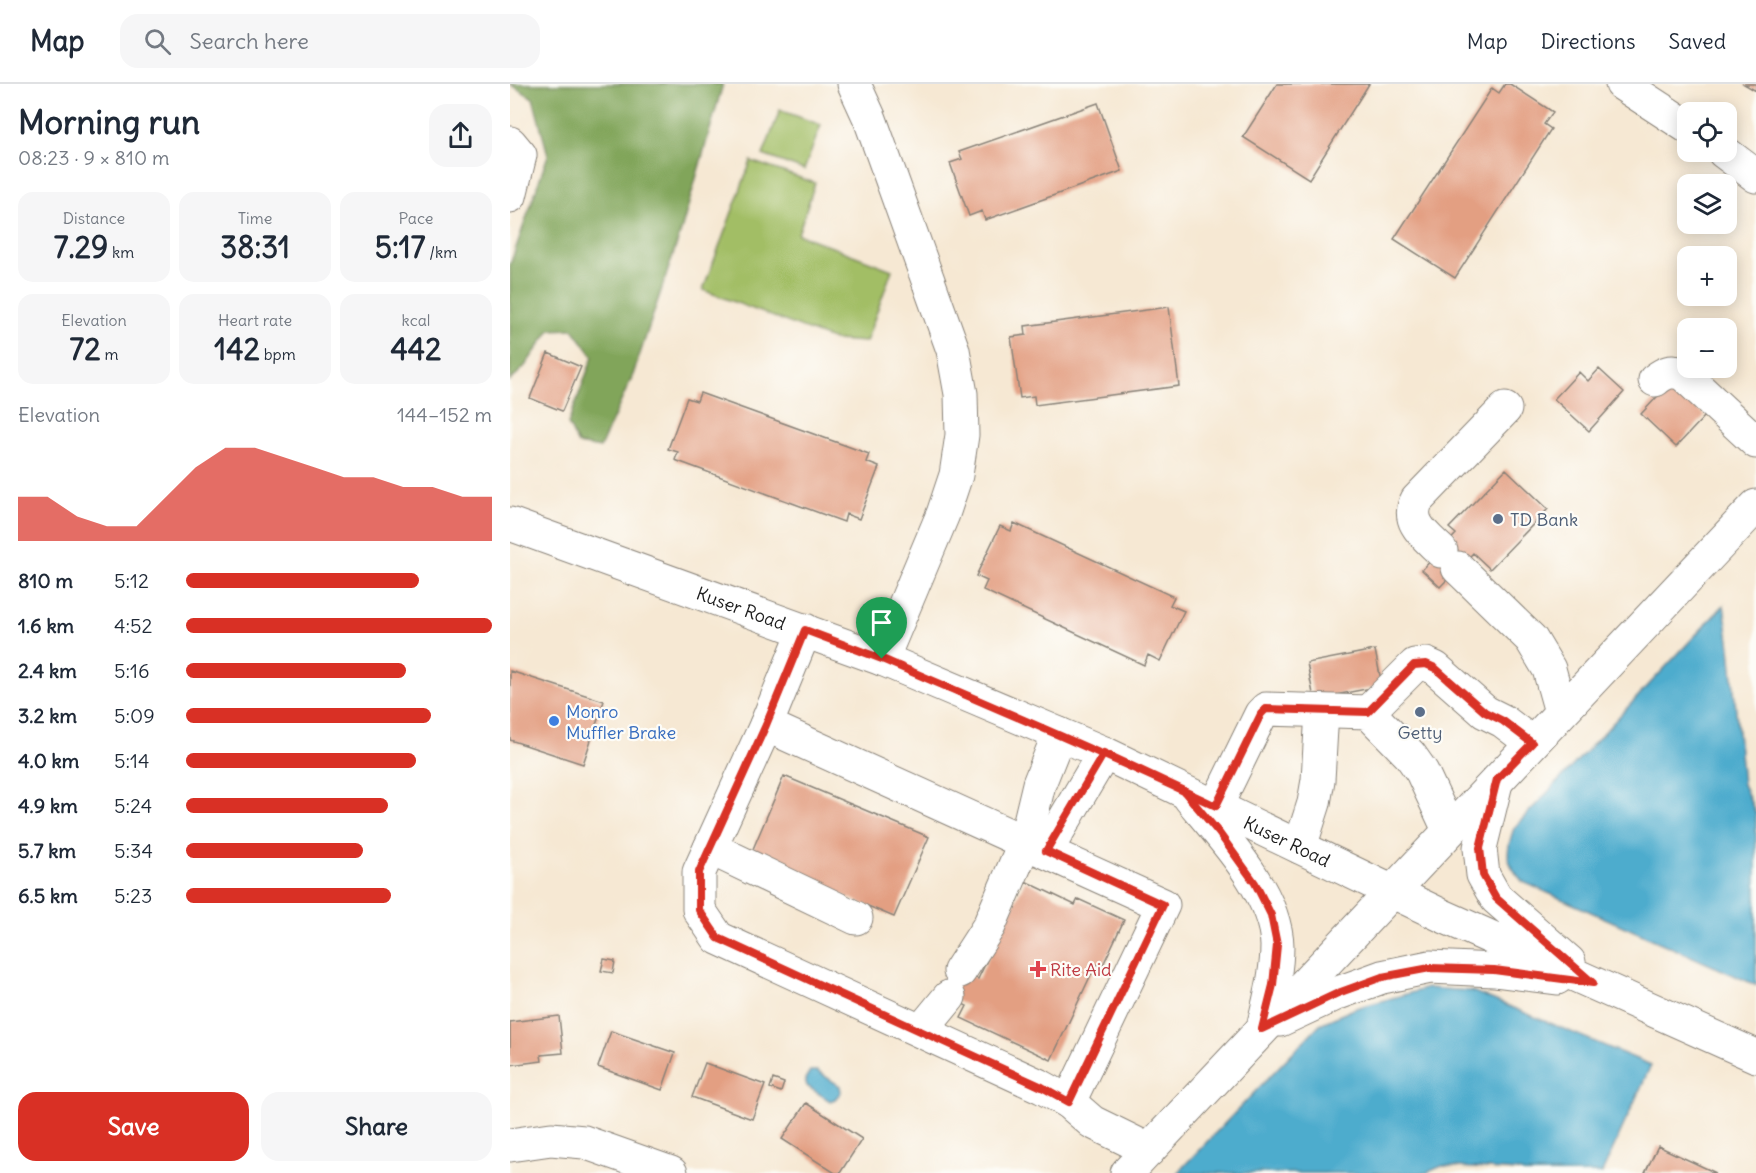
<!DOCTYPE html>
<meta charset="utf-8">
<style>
body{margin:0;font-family:Delius,sans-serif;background:#f6f6f7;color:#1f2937;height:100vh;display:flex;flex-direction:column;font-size:22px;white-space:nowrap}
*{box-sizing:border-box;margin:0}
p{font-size:20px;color:#747a83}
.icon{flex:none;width:33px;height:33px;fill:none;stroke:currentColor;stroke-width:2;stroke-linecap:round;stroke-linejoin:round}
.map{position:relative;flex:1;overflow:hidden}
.details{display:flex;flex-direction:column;background:#fff;width:510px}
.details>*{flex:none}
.fabs{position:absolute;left:1167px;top:18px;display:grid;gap:12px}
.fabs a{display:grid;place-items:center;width:60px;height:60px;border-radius:12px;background:#fff;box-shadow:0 3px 15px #0003;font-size:30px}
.pin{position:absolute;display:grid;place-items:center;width:51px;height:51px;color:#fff;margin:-62px -26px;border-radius:50% 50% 50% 0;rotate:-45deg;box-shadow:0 0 6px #0007}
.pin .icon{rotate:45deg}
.round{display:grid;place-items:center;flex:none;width:63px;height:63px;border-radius:18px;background:#f6f6f7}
.overview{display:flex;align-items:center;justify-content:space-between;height:102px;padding:0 18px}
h1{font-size:33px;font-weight:700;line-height:45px}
.metrics{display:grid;grid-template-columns:repeat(3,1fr);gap:9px;height:102px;padding:6px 18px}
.metrics div{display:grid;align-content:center;border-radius:15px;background:#f6f6f7;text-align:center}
.metrics b{font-size:30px;font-weight:700}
.metrics small{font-size:16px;font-weight:400}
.metrics p{font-size:16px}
.chart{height:168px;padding:12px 18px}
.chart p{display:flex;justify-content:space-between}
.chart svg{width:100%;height:108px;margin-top:6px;fill:#d93025;opacity:.7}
.primary-button{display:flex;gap:12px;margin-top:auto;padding:12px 18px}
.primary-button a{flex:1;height:69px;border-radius:18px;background:#d93025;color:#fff;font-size:24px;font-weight:700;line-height:69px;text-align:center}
.primary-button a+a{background:#f6f6f7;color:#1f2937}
ul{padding:0 18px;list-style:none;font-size:20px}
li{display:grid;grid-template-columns:96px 72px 1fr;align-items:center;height:45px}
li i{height:15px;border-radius:8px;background:#d93025}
header{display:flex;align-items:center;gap:36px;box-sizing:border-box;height:84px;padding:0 30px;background:#fff;border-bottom:2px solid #e0e1e3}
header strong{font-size:28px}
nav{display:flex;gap:33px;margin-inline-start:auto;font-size:21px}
.search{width:420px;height:54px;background:#f6f6f7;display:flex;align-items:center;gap:15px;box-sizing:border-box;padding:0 21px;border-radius:18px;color:#747a83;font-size:22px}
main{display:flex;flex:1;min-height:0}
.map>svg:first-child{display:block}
.green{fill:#a2be65;stroke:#5f6d40;stroke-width:1.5}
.forest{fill:#81a55a;stroke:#4e603b;stroke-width:1.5}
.water{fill:#4eaccd;stroke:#356474;stroke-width:1.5}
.building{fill:#e39f82}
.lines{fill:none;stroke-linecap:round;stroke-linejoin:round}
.minor-casing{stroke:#898278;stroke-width:35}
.minor{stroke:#fff;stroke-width:33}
.route-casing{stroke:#fff;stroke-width:12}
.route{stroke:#d93025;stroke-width:8}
.service-dot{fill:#5c6f8a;stroke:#fdfcf7;stroke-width:2}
.shop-dot{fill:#3f7fe0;stroke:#fdfcf7;stroke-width:2}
.health-dot{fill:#e0444e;stroke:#fdfcf7;stroke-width:2}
.labels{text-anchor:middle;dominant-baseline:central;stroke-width:4.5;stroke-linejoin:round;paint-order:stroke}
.service-label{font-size:18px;fill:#4e5e75;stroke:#fdfcf7;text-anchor:start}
.street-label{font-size:18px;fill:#1c1c1c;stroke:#fdfcf7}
.shop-label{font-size:18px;fill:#366cbe;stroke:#fdfcf7;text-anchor:start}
.health-label{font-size:18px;fill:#be3a42;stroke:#fdfcf7;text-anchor:start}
</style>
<header>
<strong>Map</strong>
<div class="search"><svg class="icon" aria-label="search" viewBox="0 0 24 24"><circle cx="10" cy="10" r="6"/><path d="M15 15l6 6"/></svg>Search here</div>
<nav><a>Map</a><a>Directions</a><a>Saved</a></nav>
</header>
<main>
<section class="details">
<div class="overview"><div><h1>Morning run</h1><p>08:23 · 9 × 810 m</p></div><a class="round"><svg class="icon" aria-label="share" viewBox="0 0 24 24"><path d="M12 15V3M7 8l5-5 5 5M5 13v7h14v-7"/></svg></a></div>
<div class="metrics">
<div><p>Distance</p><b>7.29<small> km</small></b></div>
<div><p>Time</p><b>38:31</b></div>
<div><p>Pace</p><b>5:17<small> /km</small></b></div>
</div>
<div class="metrics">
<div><p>Elevation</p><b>72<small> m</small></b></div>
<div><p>Heart rate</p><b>142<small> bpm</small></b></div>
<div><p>kcal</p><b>442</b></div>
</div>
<div class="chart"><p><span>Elevation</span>144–152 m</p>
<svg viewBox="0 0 160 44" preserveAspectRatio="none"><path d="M0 44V26L10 26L20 34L30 38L40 38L50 26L60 14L70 6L80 6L90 10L100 14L110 18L120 18L130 22L140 22L150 26L160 26V44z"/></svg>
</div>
<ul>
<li><b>810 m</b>5:12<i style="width:76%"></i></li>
<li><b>1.6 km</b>4:52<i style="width:100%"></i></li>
<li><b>2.4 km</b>5:16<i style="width:72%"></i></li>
<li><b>3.2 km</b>5:09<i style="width:80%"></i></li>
<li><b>4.0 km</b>5:14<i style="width:75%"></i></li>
<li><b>4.9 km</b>5:24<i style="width:66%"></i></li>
<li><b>5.7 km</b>5:34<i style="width:58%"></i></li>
<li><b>6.5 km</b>5:23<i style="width:67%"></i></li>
</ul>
<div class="primary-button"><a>Save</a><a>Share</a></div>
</section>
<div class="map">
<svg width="1246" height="1089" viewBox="0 0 1246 1089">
<rect width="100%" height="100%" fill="#fdfcf7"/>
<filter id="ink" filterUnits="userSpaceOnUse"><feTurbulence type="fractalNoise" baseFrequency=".0167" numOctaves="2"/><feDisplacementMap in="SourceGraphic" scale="12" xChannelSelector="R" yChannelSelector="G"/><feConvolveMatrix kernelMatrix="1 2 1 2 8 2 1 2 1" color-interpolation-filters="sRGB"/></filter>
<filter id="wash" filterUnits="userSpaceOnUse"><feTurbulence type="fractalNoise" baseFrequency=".008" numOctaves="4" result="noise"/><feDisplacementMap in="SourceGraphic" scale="24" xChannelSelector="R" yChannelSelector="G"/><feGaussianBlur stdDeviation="1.35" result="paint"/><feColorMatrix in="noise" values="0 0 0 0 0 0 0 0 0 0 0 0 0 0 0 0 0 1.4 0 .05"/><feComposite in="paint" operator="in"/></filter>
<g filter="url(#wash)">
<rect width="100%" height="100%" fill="#f6e8d3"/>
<!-- green -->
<path class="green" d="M270 26 311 41 294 86 253 71Z
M241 77 305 99 288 150 382 186 356 258 324 256 193 206Z"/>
<!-- forest -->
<path class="forest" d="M0 0H213L171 147 123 291 90 364 68 360 58 340 83 272 63 245 40 246 15 282 0 297V181L38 71 23 14Z"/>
<!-- water -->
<path class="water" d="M1214 521 1220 563 1233 700 1246 730V901L1013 798C995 778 995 769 1004 744Z
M918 904 962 907 1141 981 1092 1089H1014L1008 1087 932 1082 916 1089H667L810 940 846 924Z
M300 987H307L330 1002 331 1008 325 1015 320 1017 297 1002 295 995Z"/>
<g id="blocks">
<!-- building -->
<path class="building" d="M767 0H859L799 95 733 53Z
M995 0H1000L1043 28 1034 40 1041 45 945 194 884 155 982 4 989 9Z
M1234 0H1246V7Z
M588 19 612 87 475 136 472 127 459 132 440 79 452 75 449 68Z
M659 223 669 302 525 321 524 312 510 314 501 253 516 251 515 242Z
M38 269 71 283 52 327 20 314Z
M1089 285 1114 308 1079 347 1044 315 1069 288 1078 297Z
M1160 299 1195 332 1166 363 1131 330Z
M190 309 359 370 356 378 369 383 349 435 336 430 334 438 165 376 168 368 158 365 177 314 187 317Z
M996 385 1038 425 980 485 963 469 930 503 912 486 946 450 939 444Z
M504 439 664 513 660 521 674 527 650 577 638 571 634 581 473 506 477 497 466 492 490 442 501 447Z
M865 566 872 602 804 615 797 579Z
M0 587 94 617 73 680 0 656Z
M274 692 419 753 384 833 240 772Z
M515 797 565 821 568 815 614 836 592 883 586 880 541 976 451 934 457 922 430 909 442 883 468 895Z
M94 875 105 877 103 889 91 887Z
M49 932 53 969 31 971 32 977 0 981V938Z
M101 947 165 969 152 1006 88 983Z
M195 979 255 1001 242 1035 182 1013Z
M263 995 274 999 271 1008 260 1004Z
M296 1019 352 1055 330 1089H325L272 1055Z
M1148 1062 1206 1089H1135Z"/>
</g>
</g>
<g filter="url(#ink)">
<use href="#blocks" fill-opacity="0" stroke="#898278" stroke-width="1.5"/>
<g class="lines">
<defs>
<g id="minor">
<path d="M344 0 360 35 443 266 451 310 452 351 446 391 433 430 372 575"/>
<path d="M1112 0 1178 43"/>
<path d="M0 59 10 71 0 112"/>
<path d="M1214 68 1246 92"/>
<path d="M1145 296C1155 288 1161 286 1173 290L1246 358"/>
<path id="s1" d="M0 440 372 575 594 669 933 832 1246 972"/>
<path d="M931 467C916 452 895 438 907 416L995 325"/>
<path d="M948 484 1021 555 1039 585 1051 628"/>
<path d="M295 546 256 641 653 821 559 1018 582 1038 639 1066"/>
<path d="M858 628 905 581 916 580 925 584 975 628 993 637 1022 659"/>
<path d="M256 641 189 788V826L208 854 532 1003 559 1018"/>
<path d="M986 699 970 764 973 791 986 814 1059 878"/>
<path d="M680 714C712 753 766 809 767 862 767 890 759 917 753 944"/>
<path d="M706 722 751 630 756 625 858 628 900 671 912 688 939 746"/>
<path d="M790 763 804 719 808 696 812 627"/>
<path d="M200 764 346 834"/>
<path d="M536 767 594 669"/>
<path d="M450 887 479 842 515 758 529 700 549 650"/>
<path d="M770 936 828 909 872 893 920 883 984 886 1047 894"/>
<path d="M411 947 439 913"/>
<path d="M0 1061 41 1055 74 1058 161 1089"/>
<path d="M617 1089 1246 422"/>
</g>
</defs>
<!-- minor casing -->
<use href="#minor" class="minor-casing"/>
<!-- minor -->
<use href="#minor" class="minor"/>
</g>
</g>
<g class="lines" filter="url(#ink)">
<defs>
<path id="route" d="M372 575 295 546 256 641 189 788V826L208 854 532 1003 559 1018 653 821 536 767 594 669 673 706 709 749 745 799 761 831 767 861 763 901 752 945 828 909 872 893 920 884 984 886 1083 899 986 814 973 791 970 764 987 695 1022 659 993 637 975 628 925 584 916 580 904 581 858 628 756 625 751 630 706 722C596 670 484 623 372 575"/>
</defs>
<!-- route casing -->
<use href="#route" class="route-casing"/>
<!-- route -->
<use href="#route" class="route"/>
</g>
<!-- markers -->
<g class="service-dot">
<circle cx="988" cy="435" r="6"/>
<circle cx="910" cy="628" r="6"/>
</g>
<circle class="shop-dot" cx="44" cy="637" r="6"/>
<path class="health-dot" d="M525 876h6v6h6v6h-6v6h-6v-6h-6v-6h6z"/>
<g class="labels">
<!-- service labels -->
<g class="service-label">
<text x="1000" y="435">TD Bank</text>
<text x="910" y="648" text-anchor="middle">Getty</text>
</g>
<!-- street labels -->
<g class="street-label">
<text stroke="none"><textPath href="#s1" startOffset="246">Kuser Road</textPath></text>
<text stroke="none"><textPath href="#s1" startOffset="840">Kuser Road</textPath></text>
</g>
<!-- shop labels -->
<g class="shop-label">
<text x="56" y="627">Monro<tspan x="56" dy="21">Muffler Brake</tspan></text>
</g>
<!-- health labels -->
<g class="health-label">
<text x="540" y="885">Rite Aid</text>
</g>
</g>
</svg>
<div class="fabs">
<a><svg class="icon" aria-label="locate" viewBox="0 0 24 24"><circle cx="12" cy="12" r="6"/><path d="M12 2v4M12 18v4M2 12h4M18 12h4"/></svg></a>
<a><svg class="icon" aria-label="layers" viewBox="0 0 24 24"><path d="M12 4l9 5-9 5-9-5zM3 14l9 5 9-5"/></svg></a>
<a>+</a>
<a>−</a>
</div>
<div class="pin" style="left:372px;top:575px;background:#1e9e55"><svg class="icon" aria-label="arrive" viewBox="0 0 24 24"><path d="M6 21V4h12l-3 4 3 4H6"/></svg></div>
</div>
</main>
